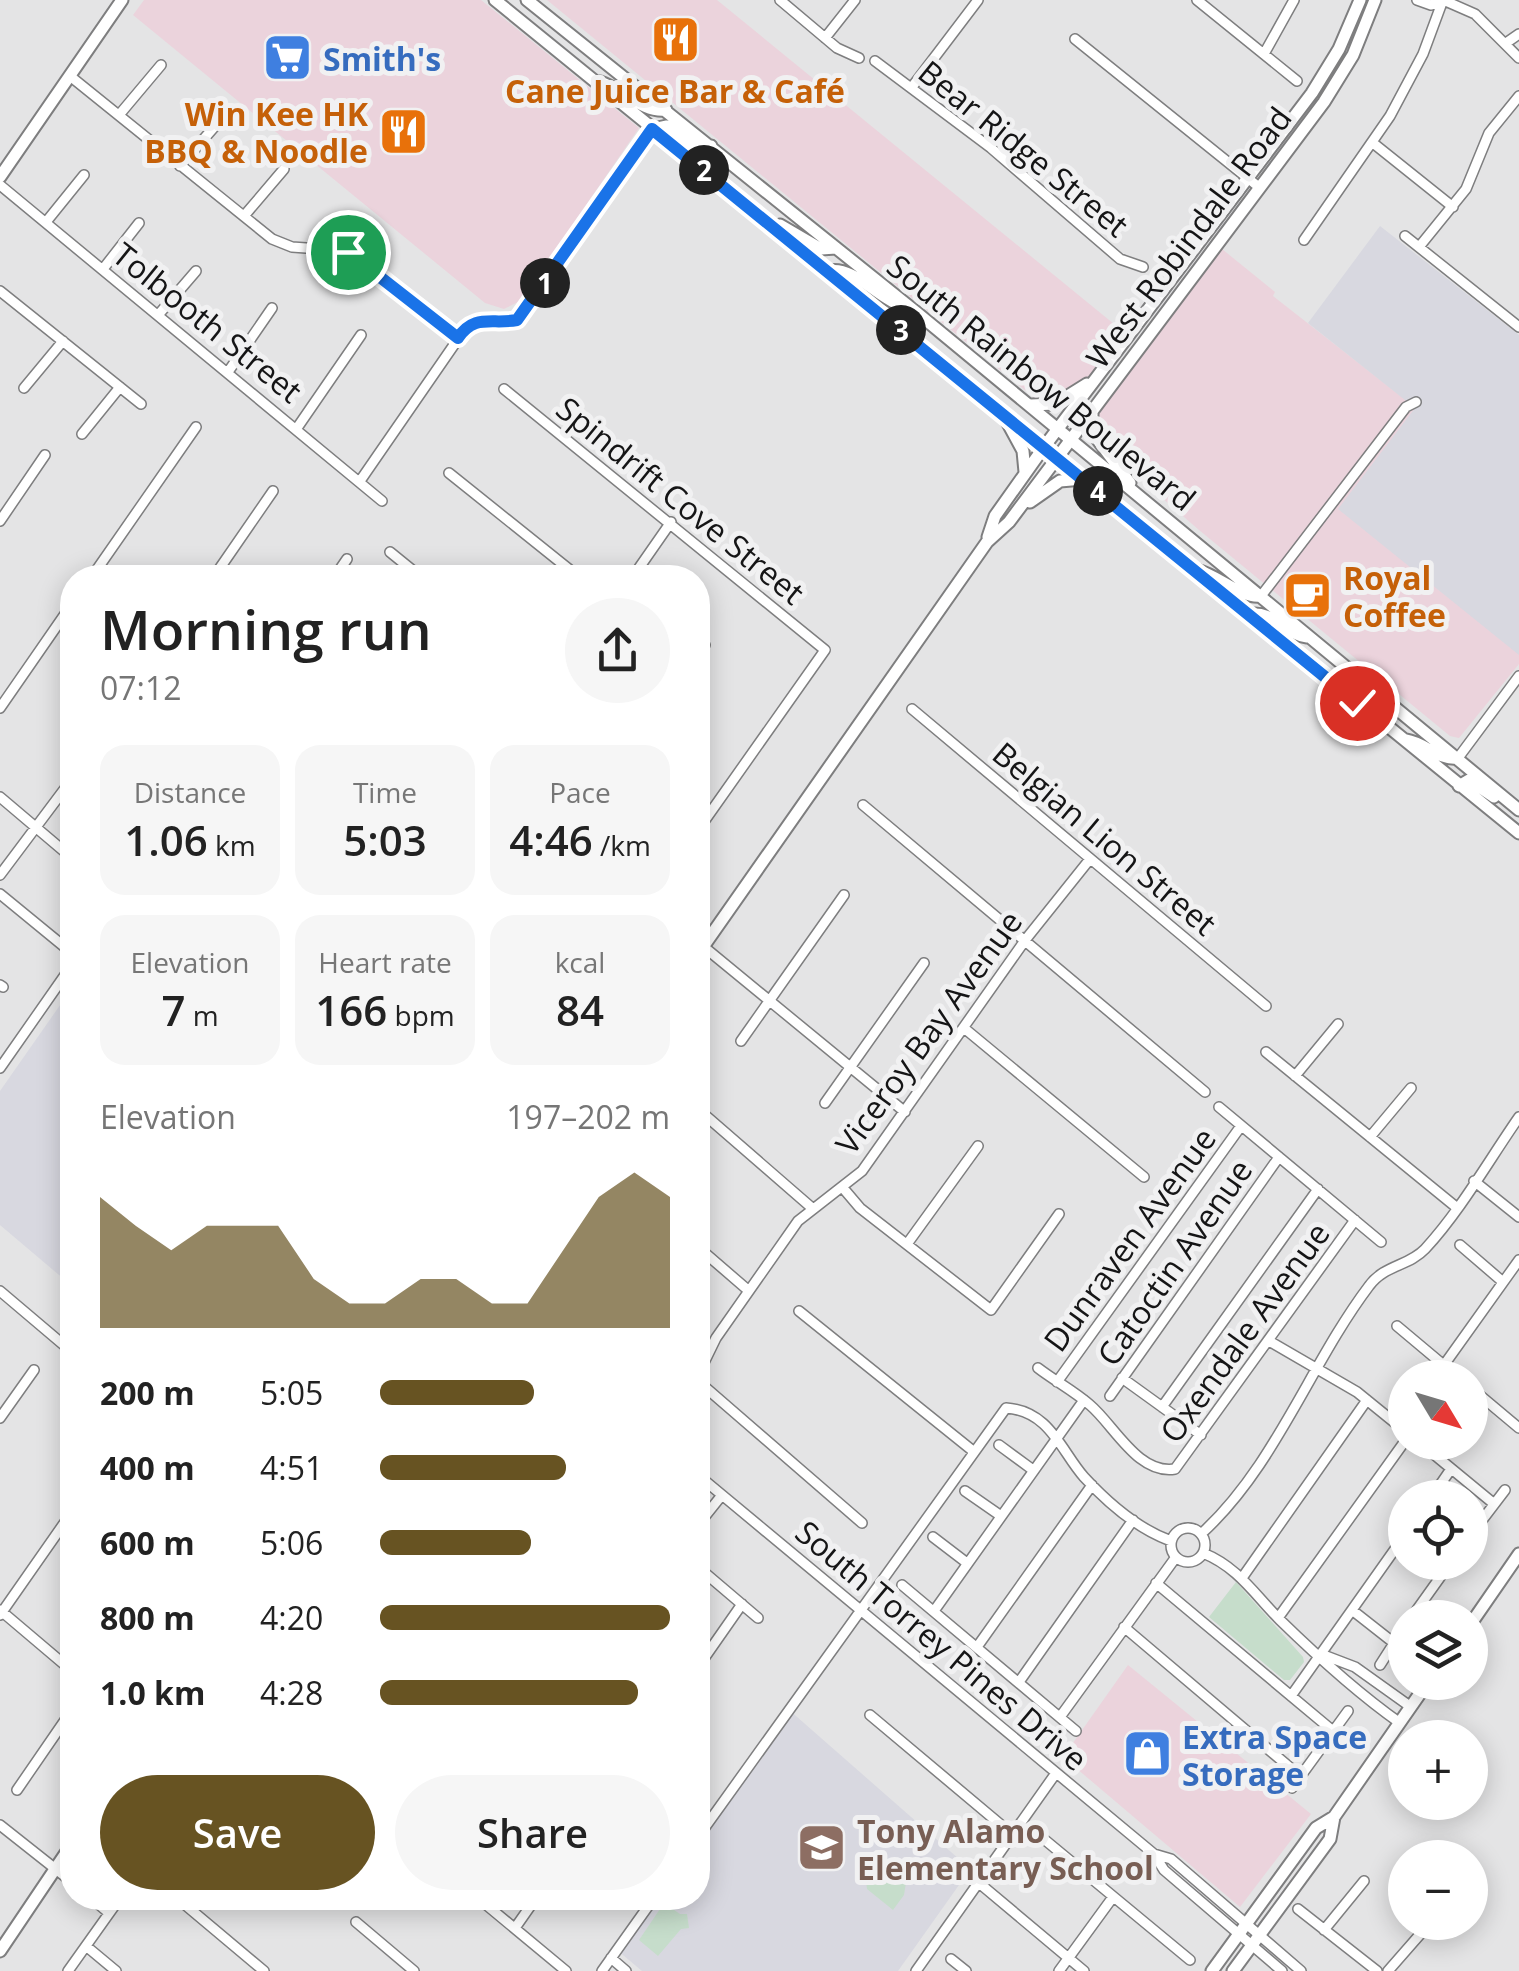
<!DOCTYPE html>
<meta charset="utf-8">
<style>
body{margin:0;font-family:"Open Sans",sans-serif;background:#f6f6f6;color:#222;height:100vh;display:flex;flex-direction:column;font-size:38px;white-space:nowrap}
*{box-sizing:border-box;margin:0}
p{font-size:32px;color:#767676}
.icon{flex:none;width:55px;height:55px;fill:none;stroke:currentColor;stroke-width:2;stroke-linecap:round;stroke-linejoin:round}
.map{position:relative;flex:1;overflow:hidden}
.sheet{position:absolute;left:60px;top:565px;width:650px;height:1345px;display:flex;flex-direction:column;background:#fff;border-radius:40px;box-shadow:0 5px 25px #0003}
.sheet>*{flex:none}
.needle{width:65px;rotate:128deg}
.fabs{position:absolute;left:1388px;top:1360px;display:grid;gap:20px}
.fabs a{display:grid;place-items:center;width:100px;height:100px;border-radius:50%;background:#fff;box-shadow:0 5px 25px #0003;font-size:50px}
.pin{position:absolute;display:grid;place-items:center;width:85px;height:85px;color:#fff;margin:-42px;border:5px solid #fff;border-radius:50%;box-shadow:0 2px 10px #0007}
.km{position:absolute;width:50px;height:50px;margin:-25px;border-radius:50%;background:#222;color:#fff;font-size:28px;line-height:50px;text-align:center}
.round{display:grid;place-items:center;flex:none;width:105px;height:105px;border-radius:52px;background:#f6f6f6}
.headline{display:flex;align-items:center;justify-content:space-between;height:170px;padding:0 40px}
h1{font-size:55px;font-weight:600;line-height:75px}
.metrics{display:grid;grid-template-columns:repeat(3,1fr);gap:15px;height:170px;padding:10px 40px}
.metrics div{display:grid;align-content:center;border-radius:25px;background:#f6f6f6;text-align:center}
.metrics b{font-size:42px;font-weight:600}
.metrics small{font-size:28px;font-weight:400}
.metrics p{font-size:28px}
.chart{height:280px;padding:20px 40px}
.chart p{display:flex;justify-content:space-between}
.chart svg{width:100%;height:180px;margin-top:10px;fill:#675322;opacity:.7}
.cta{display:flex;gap:20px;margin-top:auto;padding:20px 40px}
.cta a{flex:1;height:115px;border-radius:60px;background:#675322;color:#fff;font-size:40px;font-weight:600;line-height:115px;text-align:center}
.cta a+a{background:#f6f6f6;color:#222}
ul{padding:0 40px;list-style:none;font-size:32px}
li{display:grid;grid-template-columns:160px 120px 1fr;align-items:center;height:75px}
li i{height:25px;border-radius:12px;background:#675322}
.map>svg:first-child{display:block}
.commercial{fill:#ebd3dc}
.built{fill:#d8d8e0}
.green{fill:#c6ddcb}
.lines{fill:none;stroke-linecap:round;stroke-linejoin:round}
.minor-casing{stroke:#7e7e7f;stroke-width:12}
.major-casing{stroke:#7e7e7f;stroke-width:15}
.minor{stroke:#fff;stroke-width:9}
.major{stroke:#fff;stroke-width:11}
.route-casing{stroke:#fff;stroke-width:20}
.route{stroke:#1a73e8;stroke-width:12}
.labels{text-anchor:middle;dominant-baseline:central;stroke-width:10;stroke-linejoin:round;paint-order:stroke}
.shop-label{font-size:32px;font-weight:bold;fill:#366cbe;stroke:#f1f1f2;text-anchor:start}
.food-label{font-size:32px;font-weight:bold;fill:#c56008;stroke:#f1f1f2}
.street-label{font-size:32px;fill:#151516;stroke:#f1f1f2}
.education-label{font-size:32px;font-weight:bold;fill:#785e54;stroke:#f1f1f2;text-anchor:start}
</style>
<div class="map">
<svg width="1519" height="1971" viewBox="0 0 1519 1971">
<rect width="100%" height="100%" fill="#e4e4e5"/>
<!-- commercial -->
<path class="commercial" d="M144 0H481L639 128 520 301 504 309 485 303 133 15Z
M547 0H717L1125 333 1090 376 1053 401 1037 400Z
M1222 249 1275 292 1273 296 1416 408 1519 655V664L1459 738 1450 736 1199 530 1117 459 1097 430V412Z
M1128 1665 1311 1814 1240 1907 1063 1757Z"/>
<!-- built -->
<path class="built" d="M1380 226 1519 335V655L1338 509 1415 408 1308 323Z
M72 988V1286L0 1225V1091Z
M788 1709 959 1859V1885L898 1971H642L617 1950 654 1898H698V1837Z"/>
<!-- green -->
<path class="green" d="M1236 1582 1303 1657 1304 1662 1290 1680H1284L1209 1617Z
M886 1857 906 1883 904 1895 893 1910 867 1889 866 1881Z
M664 1903 680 1914H687L689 1928 681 1929 658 1956 639 1940Z"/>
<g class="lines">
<defs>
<path id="minor" d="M780 0 837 48 859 58
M1197 0 1297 81
M1417 0 1431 5 1443 0
M1443 0 1475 14 1519 58
M825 38 855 0
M1075 39 1260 188
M1506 43 1519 34
M1264 54 1294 0
M875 61 991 148 1120 259 1143 267
M70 76 272 239 292 247 348 251 458 338
M912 87 978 0
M119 115 161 65
M1373 143 1453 207
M180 166 223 117
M0 185 382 501
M244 216 284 169
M46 222 84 175
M1405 236 1519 327
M1304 240 1390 116 1423 54 1443 0
M1419 247 1466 189 1489 133 1519 96
M103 269 139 223
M0 291 141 404
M159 314 196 271
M228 372 272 308
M24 388 63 341
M504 389 825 650 698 830
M297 428 361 335
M82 434 120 387
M449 473 580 578
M360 481 467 326C485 316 505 327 522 316L653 129
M0 521 45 455
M390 552 422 578
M91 578 196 427
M213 578 273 491
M334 578 347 559
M632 578 671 522
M1261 596 1406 407 1416 402
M698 656 705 645
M0 708 72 604
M912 709 1266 1006
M1458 758 1519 676
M0 797 72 858
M863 805 1205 1092
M0 875 72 779
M0 894 72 953
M698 942 905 1112
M0 985 3 987
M964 1028 1144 1177
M741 1041 844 895
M1266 1052 1456 1207
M0 1068 72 965
M1295 1076 1338 1024
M825 1103 924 963
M1219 1107 1381 1242
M698 1109 812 1208
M1370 1137 1411 1088
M1474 1181 1519 1217
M843 1188 860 1208 991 1310 1059 1214
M907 1244 978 1146
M1460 1245 1503 1282
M698 1247 749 1291
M0 1291 72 1352
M799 1311 973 1451
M1397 1326 1459 1378
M1269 1341 1357 1392 1405 1431
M1444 1365 1519 1260
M1038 1368C1055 1381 1074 1391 1090 1405 1114 1425 1138 1475 1175 1469L1355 1220
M698 1375 716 1338 798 1221 862 1171 1026 939 1090 859
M1122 1378 1201 1435
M698 1381 862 1523
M1057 1382 1241 1126
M1470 1387 1519 1428
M1110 1396 1279 1157
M1162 1407 1318 1189
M0 1418 34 1370
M1419 1442 1493 1503
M999 1445 1033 1470
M698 1475 1154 1854 1171 1859 1301 1971
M965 1491 1001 1516
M1431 1498 1451 1469
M698 1525 722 1495
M1171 1545a17 17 0 1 1 34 0a17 17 0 1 1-34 0Z
M1201 1534C1275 1467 1310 1364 1369 1286 1384 1265 1409 1266 1425 1249 1461 1210 1489 1160 1519 1117
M1470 1536 1505 1490
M933 1537 967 1563
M1203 1553C1238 1567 1255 1595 1280 1620 1318 1657 1356 1692 1400 1723
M698 1567 758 1618
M1242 1578 1367 1400
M1156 1583 1333 1731
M902 1585 1076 1731
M0 1610 72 1671
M1352 1610 1394 1643
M934 1611 1084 1400
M0 1615 72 1512
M1278 1618 1405 1441
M1411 1618 1451 1562
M1124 1627 1300 1776
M977 1647 1092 1485
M1321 1654 1355 1667 1411 1707
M1380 1665 1405 1626
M698 1667 742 1604
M1019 1682 1133 1520
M1291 1696 1405 1535
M870 1715 1013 1835
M1060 1717 1176 1557
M1292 1788 1348 1711
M17 1790 72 1710
M0 1825 72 1882
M1039 1835 1190 1960
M698 1837 1006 1408C1050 1411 1061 1451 1084 1477 1108 1503 1138 1529 1171 1541
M1154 1854 1164 1870 1282 1971
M979 1883 1084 1971
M91 1898 109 1913
M177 1898 264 1971
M478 1898 566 1971
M1298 1909 1377 1971
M356 1922 414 1971
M515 1928 536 1898
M1324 1930 1364 1881
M86 1946 116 1971
M611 1958 626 1971
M951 1959 966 1971
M68 1971 120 1898
M602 1971 654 1898
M916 1971 1056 1773
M1059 1971 1113 1897
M1388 1971 1423 1931"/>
<path id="major" d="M495 0 1519 833
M527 0 916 312 1519 810
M600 82C622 89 643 113 666 110
M653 129 667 126 691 144 711 146
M0 177 122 0
M780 225 821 249 836 248
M829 271C854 266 879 299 904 307
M1031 405 1055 404 1087 384
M1092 409V432L1130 483
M1004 416 1023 451 1025 472
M1030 502 1060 481 1083 479
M988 537 995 516 1044 447 1312 93 1339 49 1360 0
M1197 570C1219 576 1242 599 1261 596
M1248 615C1272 609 1284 634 1307 637
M1406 740C1425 743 1438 760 1457 758
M1459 786 1469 780 1494 797
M698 954 987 542 1009 522 1324 102 1353 55 1375 0
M1470 1625 1519 1554
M0 1951 72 1844
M1212 1971 1316 1828 1334 1817 1428 1682
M1233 1971 1330 1839 1334 1817"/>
</defs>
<!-- minor casing -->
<use href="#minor" class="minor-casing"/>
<!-- major casing -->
<use href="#major" class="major-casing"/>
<!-- minor -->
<use href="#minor" class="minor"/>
<!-- major -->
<use href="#major" class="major"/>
</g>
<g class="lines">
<defs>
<path id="route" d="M348 252 458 338C475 313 492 325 517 320L652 129 1357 703"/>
</defs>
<!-- route casing -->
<use href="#route" class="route-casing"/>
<!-- route -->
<use href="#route" class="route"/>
</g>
<!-- icons -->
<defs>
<symbol id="restaurant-square" viewBox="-11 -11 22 22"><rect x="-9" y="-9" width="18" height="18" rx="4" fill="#e8710a" stroke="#f1f1f2"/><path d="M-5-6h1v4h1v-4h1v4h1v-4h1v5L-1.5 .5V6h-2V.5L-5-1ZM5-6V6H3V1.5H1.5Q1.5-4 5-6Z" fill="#fff"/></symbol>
<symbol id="supermarket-square" viewBox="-11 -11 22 22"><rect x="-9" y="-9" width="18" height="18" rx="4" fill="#3f7fe0" stroke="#f1f1f2"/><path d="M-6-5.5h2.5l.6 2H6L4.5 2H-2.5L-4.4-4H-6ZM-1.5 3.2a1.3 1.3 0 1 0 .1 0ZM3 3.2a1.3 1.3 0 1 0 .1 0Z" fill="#fff"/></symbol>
<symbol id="cafe-square" viewBox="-11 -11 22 22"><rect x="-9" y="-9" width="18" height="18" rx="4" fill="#e8710a" stroke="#f1f1f2"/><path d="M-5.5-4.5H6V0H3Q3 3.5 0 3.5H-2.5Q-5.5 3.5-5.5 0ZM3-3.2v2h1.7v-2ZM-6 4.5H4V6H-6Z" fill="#fff"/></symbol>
<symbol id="shop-square" viewBox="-11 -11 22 22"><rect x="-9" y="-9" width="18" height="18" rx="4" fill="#3f7fe0" stroke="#f1f1f2"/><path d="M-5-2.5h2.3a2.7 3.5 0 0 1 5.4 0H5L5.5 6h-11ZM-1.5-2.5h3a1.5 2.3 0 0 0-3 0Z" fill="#fff"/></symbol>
<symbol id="school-square" viewBox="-11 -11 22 22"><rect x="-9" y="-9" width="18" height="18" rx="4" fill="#8d6e63" stroke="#f1f1f2"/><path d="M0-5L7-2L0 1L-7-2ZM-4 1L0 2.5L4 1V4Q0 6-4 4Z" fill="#fff"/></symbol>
</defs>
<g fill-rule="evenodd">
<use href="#restaurant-square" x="648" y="12" width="55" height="55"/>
<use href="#supermarket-square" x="260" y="30" width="55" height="55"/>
<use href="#restaurant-square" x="376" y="104" width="55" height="55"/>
<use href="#cafe-square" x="1280" y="568" width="55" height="55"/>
<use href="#shop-square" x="1120" y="1726" width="55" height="55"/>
<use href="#school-square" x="794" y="1820" width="55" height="55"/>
</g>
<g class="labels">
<!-- shop labels -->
<g class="shop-label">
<text x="323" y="58">Smith's</text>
<text x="1182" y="1736">Extra Space<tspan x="1182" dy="37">Storage</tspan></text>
</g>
<!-- food labels -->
<g class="food-label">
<text x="675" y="90">Cane Juice Bar &amp; Café</text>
<text x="368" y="113" text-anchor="end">Win Kee HK<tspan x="368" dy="37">BBQ &amp; Noodle</tspan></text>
<text x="1343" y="577" text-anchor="start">Royal<tspan x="1343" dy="37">Coffee</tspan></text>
</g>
<!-- street labels -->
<g class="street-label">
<text transform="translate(1024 148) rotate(39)">Bear Ridge Street</text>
<text transform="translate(1188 237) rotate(-53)">West Robindale Road</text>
<text transform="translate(208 322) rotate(39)">Tolbooth Street</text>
<text transform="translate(1042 382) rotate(39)">South Rainbow Boulevard</text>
<text transform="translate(681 500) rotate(39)">Spindrift Cove Street</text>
<text transform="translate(1105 838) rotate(40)">Belgian Lion Street</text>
<text transform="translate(928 1032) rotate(-54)">Viceroy Bay Avenue</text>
<text transform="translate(1129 1239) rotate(-54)">Dunraven Avenue</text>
<text transform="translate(1174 1262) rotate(-55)">Catoctin Avenue</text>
<text transform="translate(1244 1332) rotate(-54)">Oxendale Avenue</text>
<text transform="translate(942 1645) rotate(40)">South Torrey Pines Drive</text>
</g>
<!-- education labels -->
<g class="education-label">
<text x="857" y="1830">Tony Alamo<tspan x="857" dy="37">Elementary School</tspan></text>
</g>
</g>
</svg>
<div class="fabs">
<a><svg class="needle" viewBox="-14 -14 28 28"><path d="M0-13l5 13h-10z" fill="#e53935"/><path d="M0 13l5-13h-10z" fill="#767676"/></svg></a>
<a><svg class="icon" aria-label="locate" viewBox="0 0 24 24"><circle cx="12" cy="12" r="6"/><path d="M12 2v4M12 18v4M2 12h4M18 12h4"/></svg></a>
<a><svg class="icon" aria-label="layers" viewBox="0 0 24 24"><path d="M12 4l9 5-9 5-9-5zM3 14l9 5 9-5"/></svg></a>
<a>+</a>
<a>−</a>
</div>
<div class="pin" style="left:348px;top:252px;background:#1e9e55"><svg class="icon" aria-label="arrive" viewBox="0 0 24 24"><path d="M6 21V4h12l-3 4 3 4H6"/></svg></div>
<div class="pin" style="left:1357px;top:703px;background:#d93025"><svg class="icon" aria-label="check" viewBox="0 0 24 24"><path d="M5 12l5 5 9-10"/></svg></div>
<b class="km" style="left:545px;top:283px">1</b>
<b class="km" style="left:704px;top:170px">2</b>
<b class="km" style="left:901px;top:330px">3</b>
<b class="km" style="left:1098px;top:491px">4</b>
<section class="sheet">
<div class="headline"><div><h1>Morning run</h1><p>07:12</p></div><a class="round"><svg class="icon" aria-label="share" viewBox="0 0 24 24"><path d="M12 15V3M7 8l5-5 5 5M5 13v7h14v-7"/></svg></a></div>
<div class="metrics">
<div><p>Distance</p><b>1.06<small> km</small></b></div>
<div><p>Time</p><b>5:03</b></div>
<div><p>Pace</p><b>4:46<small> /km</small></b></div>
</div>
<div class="metrics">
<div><p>Elevation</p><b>7<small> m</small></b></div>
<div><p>Heart rate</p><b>166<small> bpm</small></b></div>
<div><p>kcal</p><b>84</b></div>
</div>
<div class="chart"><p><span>Elevation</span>197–202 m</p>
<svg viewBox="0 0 160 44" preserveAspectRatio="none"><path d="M0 44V12L10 19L20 25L30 19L40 19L50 19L60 32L70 38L80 38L90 32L100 32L110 38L120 38L130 25L140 12L150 6L160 12V44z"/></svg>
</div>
<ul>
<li><b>200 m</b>5:05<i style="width:53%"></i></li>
<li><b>400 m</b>4:51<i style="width:64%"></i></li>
<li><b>600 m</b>5:06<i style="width:52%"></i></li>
<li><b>800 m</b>4:20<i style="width:100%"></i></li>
<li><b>1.0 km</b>4:28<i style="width:89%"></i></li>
</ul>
<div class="cta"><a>Save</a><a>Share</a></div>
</section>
</div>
